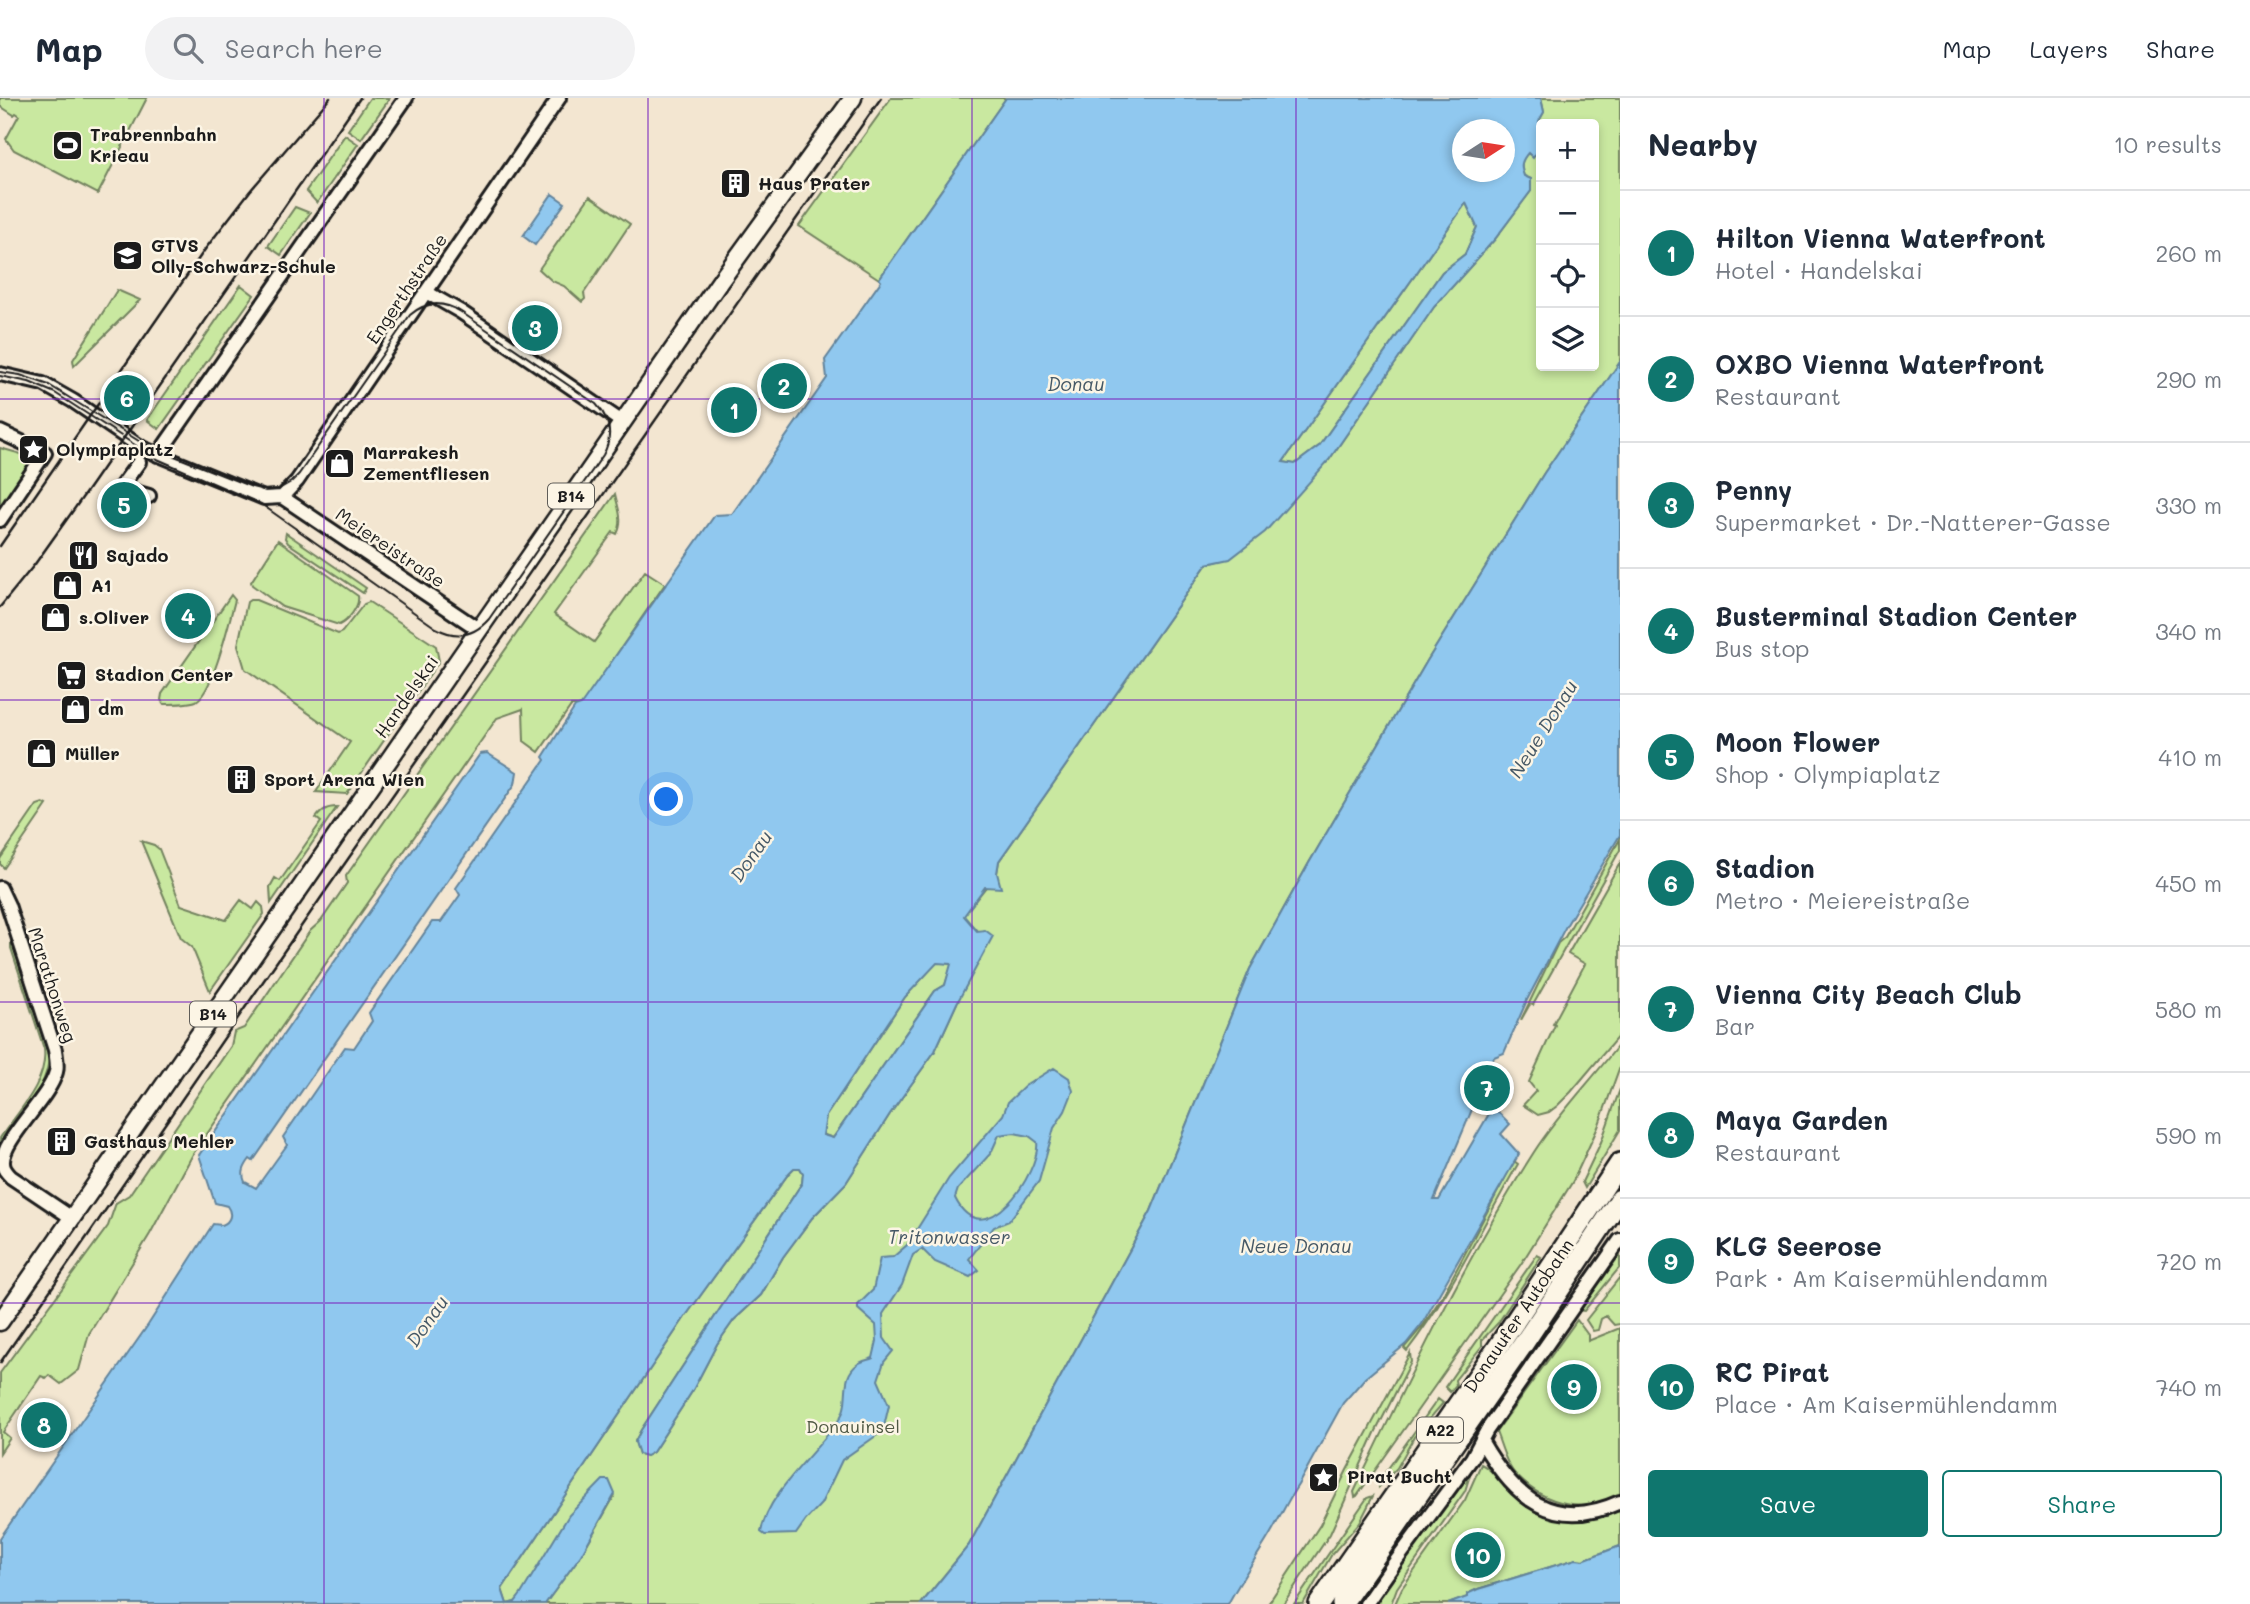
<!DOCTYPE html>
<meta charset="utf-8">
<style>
body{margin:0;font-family:Mali,sans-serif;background:#f2f2f3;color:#1f2937}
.controls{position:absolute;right:21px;top:21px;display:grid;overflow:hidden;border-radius:7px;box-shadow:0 4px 10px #0003}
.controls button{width:63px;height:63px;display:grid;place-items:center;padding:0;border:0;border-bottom:2px solid #e0e1e3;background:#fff;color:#1f2937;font:35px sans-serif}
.compass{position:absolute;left:1452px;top:21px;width:63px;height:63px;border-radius:50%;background:#fff;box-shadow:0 4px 10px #0003;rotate:78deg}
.you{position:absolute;left:667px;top:702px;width:24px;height:24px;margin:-18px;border:5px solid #fff;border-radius:50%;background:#1a73e8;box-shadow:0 0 0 10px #1a73e833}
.badge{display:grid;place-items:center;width:46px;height:46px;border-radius:50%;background:#0f766e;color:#fff;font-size:23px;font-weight:700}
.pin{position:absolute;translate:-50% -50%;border:4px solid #fff;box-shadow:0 2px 7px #0006}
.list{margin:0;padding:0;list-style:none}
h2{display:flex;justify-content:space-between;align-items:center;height:91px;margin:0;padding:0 28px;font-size:30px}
h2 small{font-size:23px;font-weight:400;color:#747a83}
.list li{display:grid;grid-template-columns:46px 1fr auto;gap:21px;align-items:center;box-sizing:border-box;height:126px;padding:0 28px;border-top:2px solid #e0e1e3}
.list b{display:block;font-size:26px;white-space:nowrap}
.list p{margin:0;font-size:23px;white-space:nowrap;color:#747a83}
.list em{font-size:23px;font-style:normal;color:#747a83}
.actions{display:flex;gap:14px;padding:21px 28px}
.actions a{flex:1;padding:16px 0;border:2px solid #0f766e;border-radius:7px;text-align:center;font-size:24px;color:#0f766e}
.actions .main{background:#0f766e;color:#fff}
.icon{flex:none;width:38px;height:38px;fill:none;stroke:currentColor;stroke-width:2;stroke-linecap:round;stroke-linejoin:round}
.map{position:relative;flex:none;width:1620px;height:1506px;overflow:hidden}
header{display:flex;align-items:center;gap:42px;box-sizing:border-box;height:98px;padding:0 35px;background:#fff;border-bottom:2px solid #e0e1e3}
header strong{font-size:33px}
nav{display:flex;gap:38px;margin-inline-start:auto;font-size:24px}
.search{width:490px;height:63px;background:#f2f2f3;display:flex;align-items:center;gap:18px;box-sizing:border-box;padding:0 24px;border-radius:38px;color:#747a83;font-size:26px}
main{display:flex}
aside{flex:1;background:#fff}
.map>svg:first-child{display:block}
.green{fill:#c9e8a0;stroke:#72825e;stroke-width:2}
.water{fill:#90c8ef;stroke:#62839b;stroke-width:2;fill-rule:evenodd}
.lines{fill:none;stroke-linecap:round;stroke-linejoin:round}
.minor-casing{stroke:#1c1c1c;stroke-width:18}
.major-casing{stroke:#1c1c1c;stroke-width:21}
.highway-casing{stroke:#1c1c1c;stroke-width:24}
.minor{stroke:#fcf5e5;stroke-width:12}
.major{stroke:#fcf5e5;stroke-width:16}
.highway{stroke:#fcf5e5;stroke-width:19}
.tram{stroke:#1c1c1c;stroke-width:2}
.rail{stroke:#1c1c1c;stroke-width:2.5}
.grid{fill:none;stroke:#7b2cbf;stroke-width:2;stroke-opacity:0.55}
.labels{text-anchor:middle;stroke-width:5;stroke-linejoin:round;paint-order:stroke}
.shield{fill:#fcf5e5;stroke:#5f5d58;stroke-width:2}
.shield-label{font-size:16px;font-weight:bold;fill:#1c1c1c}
.poi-label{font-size:18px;font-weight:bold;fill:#1c1c1c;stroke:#fcf5e5;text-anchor:start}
.street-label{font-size:18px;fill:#1c1c1c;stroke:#fcf5e5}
.park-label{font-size:18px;fill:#505944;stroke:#fcf5e5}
.water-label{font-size:19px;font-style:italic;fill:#455866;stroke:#fcf5e5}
</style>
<header>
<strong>Map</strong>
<div class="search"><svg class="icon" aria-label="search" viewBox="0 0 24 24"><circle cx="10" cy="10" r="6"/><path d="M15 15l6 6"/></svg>Search here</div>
<nav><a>Map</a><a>Layers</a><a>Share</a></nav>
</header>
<main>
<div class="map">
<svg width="1620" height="1506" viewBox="0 0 1620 1506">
<rect width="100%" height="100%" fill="#f3e6d1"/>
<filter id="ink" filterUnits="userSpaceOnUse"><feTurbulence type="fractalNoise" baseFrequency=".0143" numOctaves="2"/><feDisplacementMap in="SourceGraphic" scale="14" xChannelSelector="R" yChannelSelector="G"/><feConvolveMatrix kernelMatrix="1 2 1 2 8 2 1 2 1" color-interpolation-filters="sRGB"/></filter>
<g filter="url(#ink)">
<path class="green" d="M0,0H147L98,96L14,52L6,41L19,17L16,15L14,17L0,8Z
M370,0H390L361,41L348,32Z
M891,0H1006L879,181L799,128Z
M1541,0H1620V264L1544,375L1427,563L1309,765L1250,871L1151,1113L969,1447L921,1506H545L581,1457L615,1397L515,1504L507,1506L502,1491L685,1219L789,1075L794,1070H800L803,1075L802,1085L641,1332L635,1343L639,1356L646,1358L653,1354L693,1292L717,1246L734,1222L761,1197L783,1159L812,1120L846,1085L890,1016L935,953L957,905L977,833L963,818L997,775L999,763L1207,466L1230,460L1329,362L1434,209L1495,141L1531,93V81L1524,78C1520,68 1521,62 1528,54L1533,59L1541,48V268H1594V26H1541V32L1539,23L1544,14Z
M345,37L358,46L317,105L306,93Z
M590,98L630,126L584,195L585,201L582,204L564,188L552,183L539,171Z
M1466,105L1477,129L1465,156L1442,174L1319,348L1295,366L1283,364Z
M295,109L310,115L281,157L268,148Z
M241,187L254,197L159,331L147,322Z
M117,192L140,202L74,268L73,262Z
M0,350L32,359L34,362L0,413Z
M615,396C618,410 624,423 617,436L613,434L554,516L594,544L645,473L665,486L581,608H571L539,654L524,643L523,611L497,620L193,1056L150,1136L89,1236L79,1272L61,1286L49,1277L46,1280L41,1278L3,1334L10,1340L0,1355V1275L108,1128L116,1105L129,1097L231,948L234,934L244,930L310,833L321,823L347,785L346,778Z
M286,435L366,490L363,495L288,445L285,440Z
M278,442L358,498C360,508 348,523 339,527L282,509L252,487L251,484Z
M231,497L235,502C230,520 213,595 196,603C188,606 173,606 164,606L161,602L162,596Z
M250,502H256L338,536L342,534L364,506L369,504L436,548L439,563L347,696L316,694L350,644L245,571L238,547L247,504Z
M43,705L47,707L4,770L0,766V761L37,707Z
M337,709L271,805L270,789L275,780L280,783L321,724L316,720C322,712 327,709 337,709Z
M1620,741V752L1533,907L1530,906L1521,922L1558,845L1565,839Z
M141,743L154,747L159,751L181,807L226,822L241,802L253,811L258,804L263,809L264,816L210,893L192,849L181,840Z
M1620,765V936L1571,994L1557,1008L1549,1014L1538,1017L1523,1007L1536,993L1529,984L1555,927L1553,926L1585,866L1568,856Z
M11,834L49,949C53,986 19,1019 0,1047V1040C18,1013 48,984 44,951L11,850Z
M937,864L952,866L945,887L935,893L833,1040L822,1036L826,1018L905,899Z
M1620,945V968L1598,1029L1573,1083L1521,1166L1357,1398L1355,1399L1354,1394C1409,1279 1465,1162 1534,1054C1559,1015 1592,982 1620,945Z
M1620,991V1032L1585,1090L1582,1084L1601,1044Z
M1514,1063L1518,1066C1482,1128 1451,1196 1407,1253L1404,1250L1422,1229L1443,1197Z
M1620,1150V1169L1584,1213L1577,1212Z
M1537,1157L1541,1159L1498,1225L1482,1242V1248L1455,1282L1456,1287L1450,1294L1445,1289Z
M1620,1179V1226L1614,1227L1606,1218L1601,1221L1598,1232L1593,1233L1586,1222Z
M1577,1222L1588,1237V1243L1620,1230V1397C1585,1415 1546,1407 1518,1379C1506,1368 1502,1349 1496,1334Z
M1410,1255L1411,1264L1375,1335L1330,1436L1283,1506H1268L1320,1427L1347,1372Z
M1438,1301L1443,1305L1414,1339L1397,1370L1379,1389V1383Z
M1481,1366C1492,1371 1500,1383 1509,1392C1545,1425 1575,1426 1620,1413V1448L1583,1462L1576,1461L1478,1491L1467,1496L1468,1499L1448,1506H1395L1402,1490L1465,1402Z
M1473,1367L1465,1393L1397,1490L1391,1506H1371Z
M1373,1398L1360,1424L1332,1456L1303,1506H1294L1367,1400Z"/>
<path class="water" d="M1006,0H1541L1544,14L1539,23L1541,48L1533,60L1528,55C1521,63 1520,68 1524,78L1531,81V93L1495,141L1434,209L1329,362L1265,434L1230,461L1207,466L999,763L997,775L1001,790L985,789L964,818L977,833L985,832L993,838L957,905L935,953L890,1016L846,1085L812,1120L783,1159L761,1197L734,1222L717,1246L693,1292L653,1354L646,1358L639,1356L635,1344L641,1332L802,1085L803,1075L800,1070H794L789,1075L685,1219L502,1491L507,1506L515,1504L521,1496L569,1417L603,1382H609L615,1396L581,1457L545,1506H0V1440L148,1227L213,1126L222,1127C230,1124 233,1116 227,1108L215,1105L199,1057L480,656L487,655L517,674L515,686L253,1063L250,1061C244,1069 241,1075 245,1084L256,1090L287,1047L283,1039L345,949L354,950L372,923L369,915L432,824H441L460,797L456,790L545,662L543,659L575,609L581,607L715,417L732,416L827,280L825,262L881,183L879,181ZM1462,32H1504V74H1462ZM1466,105L1477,129L1465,156L1442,174L1319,348L1295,366L1283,364ZM937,865L951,866L945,887L935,893L833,1040L823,1037L826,1018L905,899Z
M552,96L565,105L535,147L523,138Z
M1620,264V737L1566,828L1527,902L1504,955L1494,959L1434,1102H1439L1493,1009L1510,1026L1501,1036L1519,1056L1422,1226L1406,1246L1365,1280L1343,1305L1298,1387C1287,1403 1279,1422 1268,1440C1256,1460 1240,1483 1228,1506H921L969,1447L1151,1113L1250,871L1309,765L1427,563L1544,375Z
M1054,970L1069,980L1073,993L1065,1013L1054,1030L1039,1083L1009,1123L994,1129L969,1161L979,1172L970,1179L935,1164L922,1151L913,1157L902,1187L883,1216L884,1240L893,1253L884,1264L878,1282L889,1307L883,1333L842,1362L821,1406L806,1422L796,1436L765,1437L761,1434C768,1393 817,1355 840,1320C851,1304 839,1279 858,1266C861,1263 869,1262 873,1260L877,1243L876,1227L858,1211V1207L873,1192L880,1160L893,1159L907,1147L949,1080L1003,1017L1008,1004L1025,988ZM1014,1035L1029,1038L1037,1044C1041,1073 984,1160 955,1100L958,1091L991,1055L999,1037Z
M1620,1448V1506H1448L1467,1499V1496L1478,1491L1576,1461L1583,1462Z"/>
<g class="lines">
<defs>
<path id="minor" d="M426,194L461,214L622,324
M0,276L43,286L73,303L142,350L264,400L282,399
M0,334L45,355L0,422
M158,357L406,0
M120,390L149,398
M282,399L297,383C384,255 471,128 559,0
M282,399L478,531
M112,401L139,364
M0,790L8,807L55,952C56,959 58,968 56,974C49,1001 1,1042 3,1065C3,1071 7,1075 11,1079L72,1120
M1482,1344C1515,1401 1554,1434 1620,1404
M1366,1506L1396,1463L1472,1360L1487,1332L1620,1142"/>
<path id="major" d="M0,1224L721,182L853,0"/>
<path id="highway" d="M1319,1506L1498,1249L1620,1065
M1342,1506L1522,1248L1620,1101"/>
</defs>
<use href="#minor" class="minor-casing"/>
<use href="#major" class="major-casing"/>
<use href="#highway" class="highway-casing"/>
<use href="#minor" class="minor"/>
<use href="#major" class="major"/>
<use href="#highway" class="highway"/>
<path class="tram" d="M0,274L20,277L49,287L142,345L252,389L264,392L279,391L291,384L299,376L410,217C426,203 443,203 461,214L596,306C611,322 613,339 603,357L489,521C474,538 456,541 436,530L261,406L155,360L55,295L29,284L0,278"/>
<path class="rail" d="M0,448L206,150L250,93L330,0
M0,509L35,466L87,393L360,0
M0,1265L320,801L881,0"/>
</g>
</g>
<path class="grid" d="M324,0V1506M648,0V1506M972,0V1506M1296,0V1506M0,301H1620M0,602H1620M0,904H1620M0,1205H1620"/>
<defs>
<symbol id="stadium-square" viewBox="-11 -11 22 22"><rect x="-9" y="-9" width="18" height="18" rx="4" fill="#1c1c1c" stroke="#fcf5e5"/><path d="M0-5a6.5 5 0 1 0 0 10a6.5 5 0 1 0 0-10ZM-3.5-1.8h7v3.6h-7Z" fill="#fff"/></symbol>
<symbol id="building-square" viewBox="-11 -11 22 22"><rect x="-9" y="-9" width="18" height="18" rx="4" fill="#1c1c1c" stroke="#fcf5e5"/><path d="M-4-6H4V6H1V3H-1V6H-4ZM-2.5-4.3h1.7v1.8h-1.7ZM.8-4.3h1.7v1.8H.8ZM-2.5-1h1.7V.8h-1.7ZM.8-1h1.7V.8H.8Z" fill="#fff"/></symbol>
<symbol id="school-square" viewBox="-11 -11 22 22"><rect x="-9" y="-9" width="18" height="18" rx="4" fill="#1c1c1c" stroke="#fcf5e5"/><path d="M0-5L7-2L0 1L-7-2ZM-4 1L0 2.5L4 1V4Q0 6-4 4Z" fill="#fff"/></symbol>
<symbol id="sight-square" viewBox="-11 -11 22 22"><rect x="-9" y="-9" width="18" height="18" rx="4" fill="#1c1c1c" stroke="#fcf5e5"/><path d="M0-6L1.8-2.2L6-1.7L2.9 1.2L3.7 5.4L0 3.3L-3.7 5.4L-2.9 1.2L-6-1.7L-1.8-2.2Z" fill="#fff"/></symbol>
<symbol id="shop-square" viewBox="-11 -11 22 22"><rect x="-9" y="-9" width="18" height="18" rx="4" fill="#1c1c1c" stroke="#fcf5e5"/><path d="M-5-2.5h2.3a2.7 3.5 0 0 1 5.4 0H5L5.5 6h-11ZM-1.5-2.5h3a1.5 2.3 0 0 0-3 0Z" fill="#fff"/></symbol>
<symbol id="restaurant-square" viewBox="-11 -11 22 22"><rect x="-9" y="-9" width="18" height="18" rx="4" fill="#1c1c1c" stroke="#fcf5e5"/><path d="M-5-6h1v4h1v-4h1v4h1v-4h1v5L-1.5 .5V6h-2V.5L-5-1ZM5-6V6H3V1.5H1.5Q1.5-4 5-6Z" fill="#fff"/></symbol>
<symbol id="supermarket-square" viewBox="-11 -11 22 22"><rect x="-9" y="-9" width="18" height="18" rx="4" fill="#1c1c1c" stroke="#fcf5e5"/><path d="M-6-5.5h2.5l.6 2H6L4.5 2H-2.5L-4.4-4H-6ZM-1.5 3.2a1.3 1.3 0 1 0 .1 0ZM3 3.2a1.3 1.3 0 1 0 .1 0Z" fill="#fff"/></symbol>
</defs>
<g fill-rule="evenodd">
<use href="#stadium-square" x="50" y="30" width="35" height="35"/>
<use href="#building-square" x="718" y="68" width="35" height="35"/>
<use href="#school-square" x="110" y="140" width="35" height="35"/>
<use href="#sight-square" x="16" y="334" width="35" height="35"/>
<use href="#shop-square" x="322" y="348" width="35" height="35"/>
<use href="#restaurant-square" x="66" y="440" width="35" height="35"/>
<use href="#shop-square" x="50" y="470" width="35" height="35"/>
<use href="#shop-square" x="38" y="502" width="35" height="35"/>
<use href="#supermarket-square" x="54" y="560" width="35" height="35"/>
<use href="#shop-square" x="58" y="594" width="35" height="35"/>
<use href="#shop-square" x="24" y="638" width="35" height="35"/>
<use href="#building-square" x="224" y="664" width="35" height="35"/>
<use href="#building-square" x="44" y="1026" width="35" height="35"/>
<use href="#sight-square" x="1306" y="1362" width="35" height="35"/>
</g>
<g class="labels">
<g class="shield">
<rect x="548" y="385.5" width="46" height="25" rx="5"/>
<rect x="190" y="903.5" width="46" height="25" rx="5"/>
<rect x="1417" y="1319.5" width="46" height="25" rx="5"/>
</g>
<g class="shield-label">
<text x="571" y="404">B14</text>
<text x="213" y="922">B14</text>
<text x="1440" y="1338">A22</text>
</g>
<g class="poi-label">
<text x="90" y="43">Trabrennbahn<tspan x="90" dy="21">Krieau</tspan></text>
<text x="758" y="92">Haus Prater</text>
<text x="151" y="154">GTVS<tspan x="151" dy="21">Olly-Schwarz-Schule</tspan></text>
<text x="56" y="358">Olympiaplatz</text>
<text x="363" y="361">Marrakesh<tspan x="363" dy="21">Zementfliesen</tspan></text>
<text x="106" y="464">Sajado</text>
<text x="91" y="494">A1</text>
<text x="79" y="526">s.Oliver</text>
<text x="95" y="583">Stadion Center</text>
<text x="98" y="617">dm</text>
<text x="65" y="662">Müller</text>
<text x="264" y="688">Sport Arena Wien</text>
<text x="84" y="1050">Gasthaus Mehler</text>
<text x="1347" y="1385">Pirat Bucht</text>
</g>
<g class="street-label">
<text transform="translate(407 191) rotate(-56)" y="6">Engerthstraße</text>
<text transform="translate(390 450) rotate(34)" y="6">Meiereistraße</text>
<text transform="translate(407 599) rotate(-55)" y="6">Handelskai</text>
<text transform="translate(52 887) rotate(72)" y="6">Marathonweg</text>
<text transform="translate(1519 1218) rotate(-56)" y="6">Donauufer Autobahn</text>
</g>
<g class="park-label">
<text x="853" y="1335">Donauinsel</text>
</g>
<g class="water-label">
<text x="1076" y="293">Donau</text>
<text transform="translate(1543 631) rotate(-58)" y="7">Neue Donau</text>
<text transform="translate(751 758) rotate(-55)" y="7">Donau</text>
<text x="949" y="1146">Tritonwasser</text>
<text x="1296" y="1155">Neue Donau</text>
<text transform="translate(427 1223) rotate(-55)" y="7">Donau</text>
</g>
</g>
</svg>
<div class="controls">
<button>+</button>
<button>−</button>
<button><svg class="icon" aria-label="locate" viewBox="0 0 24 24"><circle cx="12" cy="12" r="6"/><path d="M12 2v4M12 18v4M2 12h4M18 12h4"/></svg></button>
<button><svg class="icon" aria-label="layers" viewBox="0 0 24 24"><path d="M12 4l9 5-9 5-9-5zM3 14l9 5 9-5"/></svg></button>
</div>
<svg class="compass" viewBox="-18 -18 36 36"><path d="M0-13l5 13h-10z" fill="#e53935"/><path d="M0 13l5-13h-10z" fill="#747a83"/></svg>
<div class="you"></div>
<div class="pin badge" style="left:734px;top:312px">1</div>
<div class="pin badge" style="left:784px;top:288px">2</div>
<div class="pin badge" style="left:535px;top:230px">3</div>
<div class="pin badge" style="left:188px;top:518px">4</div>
<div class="pin badge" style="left:124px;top:407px">5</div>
<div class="pin badge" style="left:127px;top:300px">6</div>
<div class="pin badge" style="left:1487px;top:990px">7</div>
<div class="pin badge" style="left:44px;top:1327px">8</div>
<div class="pin badge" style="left:1574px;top:1289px">9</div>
<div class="pin badge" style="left:1478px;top:1457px">10</div>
</div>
<aside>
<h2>Nearby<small>10 results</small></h2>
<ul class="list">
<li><span class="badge">1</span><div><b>Hilton Vienna Waterfront</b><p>Hotel · Handelskai</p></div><em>260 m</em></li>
<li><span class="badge">2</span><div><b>OXBO Vienna Waterfront</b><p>Restaurant</p></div><em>290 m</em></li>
<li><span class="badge">3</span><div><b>Penny</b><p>Supermarket · Dr.-Natterer-Gasse</p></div><em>330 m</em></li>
<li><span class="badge">4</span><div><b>Busterminal Stadion Center</b><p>Bus stop</p></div><em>340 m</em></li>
<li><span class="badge">5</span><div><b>Moon Flower</b><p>Shop · Olympiaplatz</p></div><em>410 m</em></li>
<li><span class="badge">6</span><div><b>Stadion</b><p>Metro · Meiereistraße</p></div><em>450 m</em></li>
<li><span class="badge">7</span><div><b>Vienna City Beach Club</b><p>Bar</p></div><em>580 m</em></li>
<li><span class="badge">8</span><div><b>Maya Garden</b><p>Restaurant</p></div><em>590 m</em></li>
<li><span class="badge">9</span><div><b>KLG Seerose</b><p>Park · Am Kaisermühlendamm</p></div><em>720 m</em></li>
<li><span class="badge">10</span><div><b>RC Pirat</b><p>Place · Am Kaisermühlendamm</p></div><em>740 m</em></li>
</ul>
<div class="actions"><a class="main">Save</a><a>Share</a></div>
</aside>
</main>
